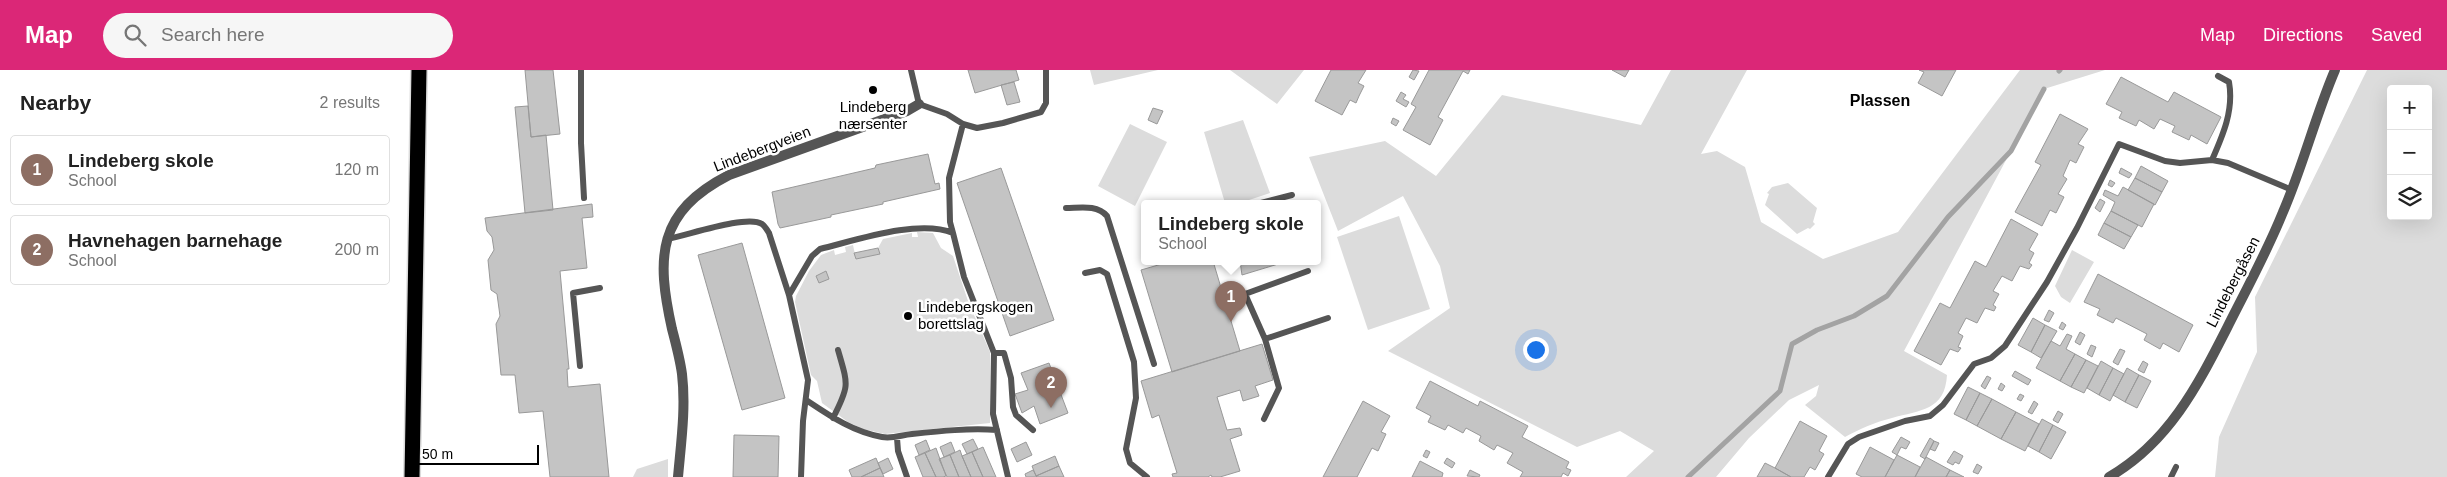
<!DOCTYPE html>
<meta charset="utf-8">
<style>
body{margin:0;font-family:Helvetica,sans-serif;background:#f6f6f6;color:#222}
.controls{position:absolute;right:15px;top:15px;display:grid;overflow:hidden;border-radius:5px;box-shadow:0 5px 20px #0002}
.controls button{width:45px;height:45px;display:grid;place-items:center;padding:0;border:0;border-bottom:1px solid #e0e0e0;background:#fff;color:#222;font:25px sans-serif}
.scale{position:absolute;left:15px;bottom:12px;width:124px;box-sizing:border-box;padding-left:5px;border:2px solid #000;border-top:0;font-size:14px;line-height:18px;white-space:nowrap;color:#000;-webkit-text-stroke:4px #fff;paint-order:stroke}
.you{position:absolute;left:1135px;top:279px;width:18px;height:18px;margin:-12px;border:4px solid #fff;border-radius:50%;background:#1a73e8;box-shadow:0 0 0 8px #1a73e833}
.badge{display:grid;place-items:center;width:32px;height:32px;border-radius:50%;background:#db2777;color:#fff;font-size:16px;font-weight:700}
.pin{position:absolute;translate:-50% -41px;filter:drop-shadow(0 1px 2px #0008)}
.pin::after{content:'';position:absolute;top:26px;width:18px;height:15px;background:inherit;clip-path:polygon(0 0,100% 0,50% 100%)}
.popup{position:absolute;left:741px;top:130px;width:180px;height:65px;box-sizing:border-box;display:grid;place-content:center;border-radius:5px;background:#fff;filter:drop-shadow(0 1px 4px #0005);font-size:16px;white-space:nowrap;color:#767676}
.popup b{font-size:19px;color:#222}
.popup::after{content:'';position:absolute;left:50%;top:100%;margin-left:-10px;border:10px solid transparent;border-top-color:#fff}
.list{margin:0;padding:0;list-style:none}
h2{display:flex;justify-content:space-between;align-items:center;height:65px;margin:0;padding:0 20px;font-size:21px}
h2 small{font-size:16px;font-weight:400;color:#767676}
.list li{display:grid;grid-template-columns:32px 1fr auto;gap:15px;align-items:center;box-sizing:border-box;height:70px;margin:0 10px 10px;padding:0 10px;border:1px solid #e0e0e0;border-radius:5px}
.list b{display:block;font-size:19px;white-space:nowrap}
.list p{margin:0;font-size:16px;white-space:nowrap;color:#767676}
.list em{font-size:16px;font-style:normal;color:#767676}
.icon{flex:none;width:28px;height:28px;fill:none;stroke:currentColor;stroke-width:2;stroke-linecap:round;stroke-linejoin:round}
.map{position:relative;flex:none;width:2047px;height:407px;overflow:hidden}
header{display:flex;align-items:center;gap:30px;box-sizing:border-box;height:70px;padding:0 25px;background:#db2777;color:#fff}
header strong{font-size:24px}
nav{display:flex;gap:28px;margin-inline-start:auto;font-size:18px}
.search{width:350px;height:45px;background:#f6f6f6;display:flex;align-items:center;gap:12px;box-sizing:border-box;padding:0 18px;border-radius:28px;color:#767676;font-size:19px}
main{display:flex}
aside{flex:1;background:#fff}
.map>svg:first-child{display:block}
.green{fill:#dcdcdc;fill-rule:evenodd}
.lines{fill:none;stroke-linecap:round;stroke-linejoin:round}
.stream{stroke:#a3a3a3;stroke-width:5}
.building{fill:#c4c4c4;stroke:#999}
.motorway-casing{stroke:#dbdbdb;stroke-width:18}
.service{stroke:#555;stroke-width:6}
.tertiary{stroke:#555;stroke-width:10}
.motorway{stroke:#000;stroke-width:15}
.poi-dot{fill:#000;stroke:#fff;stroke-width:2}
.labels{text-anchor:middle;stroke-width:5;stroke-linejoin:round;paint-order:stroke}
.poi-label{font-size:15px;fill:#000;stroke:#fff}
.street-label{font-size:15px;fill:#000;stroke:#fff}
.neighbourhood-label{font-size:16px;font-weight:bold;fill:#000;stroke:#fff}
</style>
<header>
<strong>Map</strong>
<div class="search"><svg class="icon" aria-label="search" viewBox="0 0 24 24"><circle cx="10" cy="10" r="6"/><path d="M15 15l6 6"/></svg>Search here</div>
<nav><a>Map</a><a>Directions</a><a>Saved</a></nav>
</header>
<main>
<aside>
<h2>Nearby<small>2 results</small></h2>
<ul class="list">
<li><span class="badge" style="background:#8d6e63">1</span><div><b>Lindeberg skole</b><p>School</p></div><em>120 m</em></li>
<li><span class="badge" style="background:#8d6e63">2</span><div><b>Havnehagen barnehage</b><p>School</p></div><em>200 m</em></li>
</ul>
</aside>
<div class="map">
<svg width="2047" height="407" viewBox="0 0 2047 407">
<rect width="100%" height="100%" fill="#fff"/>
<path class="green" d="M690,0H758L694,15Z
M830,0H904L877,34Z
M1271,0H1347L1301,84L1317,81L1345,97L1361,152L1423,189L1498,162L1620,0H1705L1644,19L1504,281L1547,305C1545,341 1520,340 1492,348C1475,352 1460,359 1445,367L1405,335L1416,326L1419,315L1389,330L1349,368L1316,407H1226L1254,381L1220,361L1177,377L988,281L1050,238L1040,196L1003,126L938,161L909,87L985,71L1036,106L1102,25L1241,55Z
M1967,0H2047V407H1815L1819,367L1857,282L1855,227ZM1991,19H2028V146H1991Z
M843,50L870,123L840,133H825L804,62Z
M730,54L767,72L735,136L698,116Z
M1388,113L1417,138L1413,152L1415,154L1410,159L1408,158L1397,164L1365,135L1369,124L1367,123L1372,117Z
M999,146L1030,239L968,260L937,167Z
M517,162L533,163L541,178L553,186L568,231L590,282V353L485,364L463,359L448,352L422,333L417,311L411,305L395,232L396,226L409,201L421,185L434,180L435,185L446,182L445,177L453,175L456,189L479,184L478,178L483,169L512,163V167H518Z
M1672,180L1694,192L1670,233L1661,227L1655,216Z
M268,389V407H233L237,399Z"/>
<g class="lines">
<path class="stream" d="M1659,1L1660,0
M1288,407L1380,321L1392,274L1417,260L1454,246L1487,226L1548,147L1611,81L1644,19"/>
</g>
<path class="building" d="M125,0H153L160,64L131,67Z
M568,0H616L619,10L575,23Z
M931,0H966L958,13L964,16L959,26L956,33L950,30L942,45L915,31Z
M1013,0L1019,1L1014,10L1009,7Z
M1029,0H1070L1068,4L1063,1L1038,47L1043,50L1030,75L1003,60L1016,37L1011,34Z
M1212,0H1229L1225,7Z
M1519,0H1556L1542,26L1518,13L1524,2Z
M1721,7L1768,32L1774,22L1821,47L1807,74L1791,65L1789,70L1772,62L1775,56L1760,49L1754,59L1739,50L1736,56L1719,48L1722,42L1706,34Z
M614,12L620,32L607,35L601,15Z
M1001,22L1006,25L1003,29L1009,32L1006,37L996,31Z
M128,36L131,67L146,65L153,140L125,143L115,37Z
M753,38L763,41L757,54L748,50Z
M1660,44L1688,59L1678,74L1684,77L1676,93L1670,90L1663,106L1667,109L1658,124L1664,127L1656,143L1650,140L1642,156L1615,142L1641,95L1635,92Z
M993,48L999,51L996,56L991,53Z
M528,84L535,114L539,113L540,119L483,132V134L431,145V147L380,158L378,154L372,122L475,98L476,95Z
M1741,96L1768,111L1762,122L1735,108Z
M601,98L654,250L610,266L557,113Z
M1721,98L1732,104L1729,108L1719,103Z
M1735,108L1762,122L1755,135L1728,120Z
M1710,110L1715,113L1712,117L1708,115Z
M1723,117L1754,134L1742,157L1711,141L1715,132L1703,125L1705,120L1718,126Z
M1700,129L1705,132L1700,142L1695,138Z
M192,134L193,147L182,148L187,198L160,201L169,299H167L168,317L200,314L209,407H150L143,341L119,343L115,305H101L96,254L100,246L97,224L91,220L88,190L94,180L92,167L87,161L85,148Z
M1711,141L1738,155L1731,167L1704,153Z
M1611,149L1638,164L1629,180L1634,183L1629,193L1632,195L1629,199L1620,196L1612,211L1602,206L1593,221L1599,224L1593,235L1596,237L1594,241L1585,238L1577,253L1566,248L1558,263L1563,266L1558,277L1561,278L1558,282L1550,279L1541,295L1514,281L1540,233L1550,238L1575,191L1586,197Z
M1704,153L1731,167L1724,179L1698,165Z
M342,173L385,328L342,340L298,185Z
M478,178L480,184L456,189L454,183Z
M772,191H813L840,281L772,302L741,200Z
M840,191H888L842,205Z
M426,201L429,209L419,213L416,206Z
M1698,204L1793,255L1779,282L1763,273L1760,279L1744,270L1747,264L1716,248L1713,253L1697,245L1700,239L1684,232Z
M1649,240L1654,243L1649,252L1644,250Z
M1633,248L1645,255L1631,282L1618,275Z
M1662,252L1666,255L1663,260L1659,258Z
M1645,255L1657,261L1641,288L1631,282Z
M1680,262L1685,265L1680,275L1675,272Z
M1667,264L1672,266L1666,279L1675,284L1660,311L1636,298L1651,271L1660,276Z
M862,274L873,310L855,316L859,326L843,331L840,320L817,327L827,360L840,358L842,365L830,369L840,401L820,407H812L811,405L808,407H773L772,404L777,403L759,345L752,348L741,311Z
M1691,275L1696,277L1692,287L1687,284Z
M1720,279L1725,281L1718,295L1713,292Z
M1675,284L1686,290L1671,317L1660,311Z
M1686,290L1698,296L1684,323L1671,317Z
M1701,291L1713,298L1699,325L1687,318Z
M1743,291L1748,294L1744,303L1738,300Z
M649,293L668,343L640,354L634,336L622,343L615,324L628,320L621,303Z
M1713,298L1724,304L1710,331L1699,325Z
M1727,298L1739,305L1725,332L1713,325Z
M1615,301L1631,310L1628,315L1612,306Z
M1739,305L1751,311L1737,338L1725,332Z
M1587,306L1591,308L1585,319L1581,316Z
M1030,311L1078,336L1080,331L1128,356L1122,367L1169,392L1166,398L1171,400L1168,406L1163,403L1161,407H1120L1123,402L1107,393L1113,383L1097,375L1094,380L1079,371L1081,366L1066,358L1063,363L1048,355L1045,360L1028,352L1031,346L1016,338Z
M1601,313L1605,316L1602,321L1598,319Z
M1568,317L1580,323L1566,350L1554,344Z
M1580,323L1592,329L1577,356L1566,350Z
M1620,324L1624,326L1621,331L1617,329Z
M1592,329L1616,342L1601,369L1577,356Z
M963,331L990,346L981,362L986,364L978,381L972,378L957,407H923Z
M1634,331L1638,334L1632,344L1628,342Z
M1658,341L1663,344L1658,353L1653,350Z
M1616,342L1639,354L1625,381L1601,369Z
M1642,349L1653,355L1639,382L1628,376Z
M1400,351L1427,366L1419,381L1424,384L1415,400L1410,397L1404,407H1391L1375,398Z
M1653,355L1666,362L1651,389L1639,382Z
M334,365L379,366L378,407H333Z
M1501,367L1510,372L1506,379L1501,377L1497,385L1492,382Z
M1530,368L1534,371L1525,389L1520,386Z
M573,369L578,379L567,384L562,374Z
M526,370L530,380L519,385L515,375Z
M1534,371L1539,373L1535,381L1530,379Z
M551,372L555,382L544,387L540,377Z
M626,372L632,385L617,392L611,379Z
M583,377L596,407H583L572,382Z
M1470,377L1494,390L1485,407H1462L1456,404Z
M536,378L546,406L543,407H536L525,383Z
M560,380L562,386L571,407H559L550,385Z
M1026,380L1030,382L1027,388L1023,386Z
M1554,381L1563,386L1559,394L1555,392L1553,395L1547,392Z
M572,382L583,407H571L562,386Z
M525,383L536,407H523L515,387Z
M550,385L559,407H547L539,389Z
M1497,385L1520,397L1515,407H1485Z
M655,386L659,396L636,406L632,396Z
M1526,387L1550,400L1546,407H1515Z
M476,388L480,398L461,407H452L449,400Z
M488,388L493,399L483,404L478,393Z
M1047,388L1055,393L1052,398L1044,393Z
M1020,391L1043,403L1042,407H1012Z
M1365,393L1375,398L1391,407H1357Z
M1577,394L1582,397L1578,404L1573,402Z
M659,396L664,407H637L636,406Z
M480,398L484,407H461Z
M633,400L637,407H626L625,404Z
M1070,400L1080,405L1079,407L1067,406Z
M1550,400L1564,407H1546Z"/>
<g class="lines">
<defs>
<path id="motorway" d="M12,407L19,0"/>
</defs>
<use href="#motorway" class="motorway-casing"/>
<path class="service" d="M181,0V73L184,128
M511,0L519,34L547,44L563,54L577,58L603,53L641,42L646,33V0
M1812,90C1823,65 1834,40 1829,12L1818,6
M861,133L892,125
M666,138C679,138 697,134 707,146L754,294
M553,163L550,152L549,108L563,54
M267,169C286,166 347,144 362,154C365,156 367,160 369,163L389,225L408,310L403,351L401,407
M685,203L700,200L707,204L734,292L736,328L726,379L730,393L747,407
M389,225L412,186L420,179C457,170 518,149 553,163L564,207L594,283L593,344L608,407
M865,269L845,224L908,201
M594,283H604L611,308L613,337L616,345L633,360
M180,296L173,223L200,218
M406,330C430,346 453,362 482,367C493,369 501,365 512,364C540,361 569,358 597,360
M433,348C450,315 448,315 438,280
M864,349L879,318L865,269L928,248
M497,368L498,381L507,407
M1428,407L1448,374L1459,367L1505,351L1530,346L1543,335L1574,294L1591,288L1605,276L1647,212L1677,158L1719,74L1765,91L1780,93L1812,90L1828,93L1892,120
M1771,407L1776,397"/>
<path class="tertiary" d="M278,407C281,373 286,338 282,304C280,289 276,274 272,259C256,187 257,142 329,105L507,41L519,34
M1709,407C1768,373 1797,317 1827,258C1846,220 1867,182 1883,142C1903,96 1915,47 1935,0"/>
<use href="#motorway" class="motorway"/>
</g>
<g class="poi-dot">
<circle cx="473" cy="20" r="5"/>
<circle cx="508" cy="246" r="5"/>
</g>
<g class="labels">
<g class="poi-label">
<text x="473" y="42">Lindeberg<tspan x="473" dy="17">nærsenter</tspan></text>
<text x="518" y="242" text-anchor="start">Lindebergskogen<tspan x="518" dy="17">borettslag</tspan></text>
</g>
<g class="street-label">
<text transform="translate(362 79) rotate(-21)" y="5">Lindebergveien</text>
<text transform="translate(1833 212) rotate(-63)" y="5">Lindebergåsen</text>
</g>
<g class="neighbourhood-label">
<text x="1480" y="36">Plassen</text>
</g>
</g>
</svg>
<div class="controls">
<button>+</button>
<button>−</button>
<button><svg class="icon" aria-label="layers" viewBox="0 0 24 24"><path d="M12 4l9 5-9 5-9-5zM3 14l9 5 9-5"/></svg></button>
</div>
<div class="scale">50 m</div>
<div class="you"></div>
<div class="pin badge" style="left:831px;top:252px;background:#8d6e63">1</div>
<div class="popup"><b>Lindeberg skole</b>School</div>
<div class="pin badge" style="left:651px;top:338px;background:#8d6e63">2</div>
</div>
</main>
